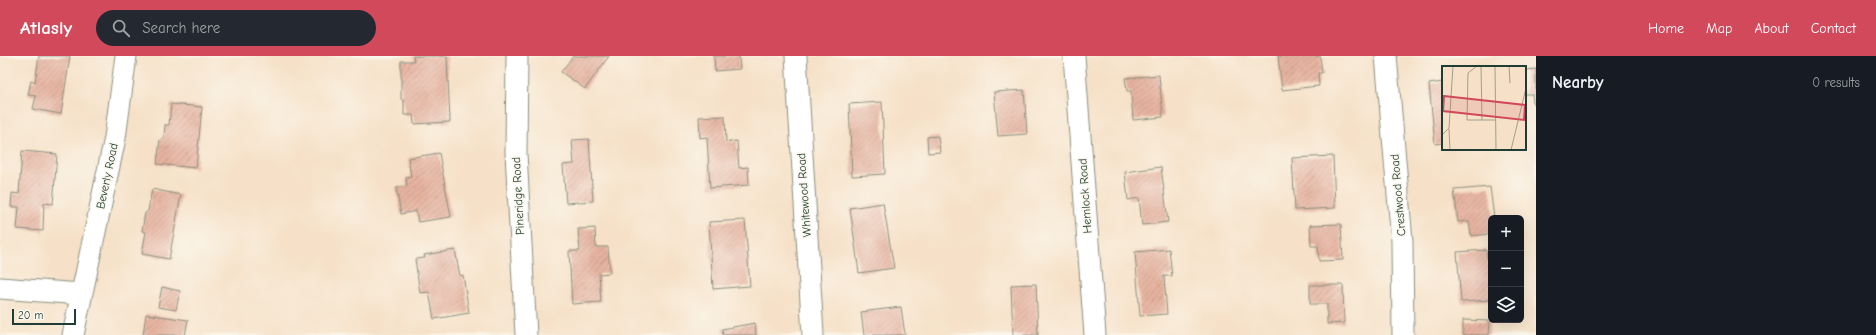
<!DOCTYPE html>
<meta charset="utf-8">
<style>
body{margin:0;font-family:"Comic Neue",sans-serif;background:#242831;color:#f1f3f6}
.controls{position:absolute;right:12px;bottom:12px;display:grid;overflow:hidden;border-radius:6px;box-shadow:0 4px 16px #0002}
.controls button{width:36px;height:36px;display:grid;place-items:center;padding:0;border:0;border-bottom:1px solid #363941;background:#171b24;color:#f1f3f6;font:20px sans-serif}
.scale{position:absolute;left:12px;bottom:10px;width:64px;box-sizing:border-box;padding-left:4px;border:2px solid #1f3d34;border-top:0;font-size:11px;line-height:14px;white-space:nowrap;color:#1f3d34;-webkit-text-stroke:3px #fbf7ec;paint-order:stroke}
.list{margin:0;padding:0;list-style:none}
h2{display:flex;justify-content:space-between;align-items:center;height:52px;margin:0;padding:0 16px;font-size:17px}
h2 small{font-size:13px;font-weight:400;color:#9ea1a6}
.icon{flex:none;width:22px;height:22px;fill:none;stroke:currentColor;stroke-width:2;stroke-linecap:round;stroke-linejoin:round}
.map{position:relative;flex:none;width:1536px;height:279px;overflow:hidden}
header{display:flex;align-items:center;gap:24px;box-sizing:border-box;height:56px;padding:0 20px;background:#d1495b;color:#fff}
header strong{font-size:19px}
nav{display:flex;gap:22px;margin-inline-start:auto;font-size:14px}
.search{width:280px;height:36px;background:#242831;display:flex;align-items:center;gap:10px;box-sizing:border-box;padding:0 14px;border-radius:22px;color:#9ea1a6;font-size:15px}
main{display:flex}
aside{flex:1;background:#171b24}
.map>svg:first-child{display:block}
.building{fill:url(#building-hatch)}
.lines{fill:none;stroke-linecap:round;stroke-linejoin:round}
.minor-casing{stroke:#8a8f7e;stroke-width:23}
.minor{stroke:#fff;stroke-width:21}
.labels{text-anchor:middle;stroke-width:3;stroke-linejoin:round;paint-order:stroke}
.street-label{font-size:12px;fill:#1f3d34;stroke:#fbf7ec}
.inset-road{fill:none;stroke:#a09f8d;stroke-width:1}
.view{fill:#d1495b;fill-opacity:0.15;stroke:#d1495b;stroke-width:2}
.inset-edge{fill:none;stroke:#1f3d34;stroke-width:2}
</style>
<header>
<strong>Atlasly</strong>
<div class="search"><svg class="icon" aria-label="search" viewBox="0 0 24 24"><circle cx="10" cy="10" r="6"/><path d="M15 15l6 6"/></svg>Search here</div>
<nav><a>Home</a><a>Map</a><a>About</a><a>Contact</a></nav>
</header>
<main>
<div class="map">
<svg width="1536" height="279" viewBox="0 0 1536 279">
<defs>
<pattern id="building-hatch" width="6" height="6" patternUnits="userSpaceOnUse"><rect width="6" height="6" fill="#e7b3a0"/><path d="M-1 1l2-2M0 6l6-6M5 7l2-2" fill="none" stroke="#bb9383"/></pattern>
</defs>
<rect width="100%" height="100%" fill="#fbf7ec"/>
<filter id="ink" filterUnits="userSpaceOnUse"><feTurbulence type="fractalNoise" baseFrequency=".025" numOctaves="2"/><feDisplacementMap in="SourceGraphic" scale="8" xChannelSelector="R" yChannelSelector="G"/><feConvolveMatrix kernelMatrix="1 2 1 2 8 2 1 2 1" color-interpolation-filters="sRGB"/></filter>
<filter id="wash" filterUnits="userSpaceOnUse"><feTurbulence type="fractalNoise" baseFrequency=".012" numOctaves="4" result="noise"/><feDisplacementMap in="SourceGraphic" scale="16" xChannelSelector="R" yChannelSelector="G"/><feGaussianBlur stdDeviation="0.9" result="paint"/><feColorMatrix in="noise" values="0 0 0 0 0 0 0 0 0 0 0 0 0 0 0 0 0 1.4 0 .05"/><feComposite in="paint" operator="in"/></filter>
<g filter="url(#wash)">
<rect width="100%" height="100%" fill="#f6e1c8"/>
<g id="blocks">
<path class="building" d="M39,0H70L61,58L33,53L36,40L28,39L31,25L35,26Z
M413,0H447L450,66L414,68L413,59H404V45L401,43V5H414Z
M573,0H609L585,33L561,16Z
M714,0H739L740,13L715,15Z
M1278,0H1320L1322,17H1318L1319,30L1282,34Z
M1536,13V47H1533L1532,38H1525V14Z
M1159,19L1163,61L1133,64L1131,35H1127L1125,22Z
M1443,26V87L1435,88L1429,28Z
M1024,34L1027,78L998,80L994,36Z
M882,46L885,118L852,120L849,48Z
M171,48L202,51L196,112L157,108L160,84L164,81L165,69H169Z
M725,60L726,86L737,85L739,112L748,111L749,129L710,132L707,81L700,82L699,61Z
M938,80L940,96L928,97L927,81Z
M589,83L593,145L566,147L563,109L574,108L572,84Z
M22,95L57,98L53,148L44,147L43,175L17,173L19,151H11L12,137L19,138Z
M439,97L451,161L418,166L416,155L401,158L396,132L407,130L406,122L411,121L408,102Z
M1333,100L1335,152L1295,154L1292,102Z
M1161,111L1168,166L1142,169L1139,142L1128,144L1125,116Z
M1490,131L1494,162H1491V178L1471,180L1469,165L1458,166L1454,134Z
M152,133L181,139L169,203L142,198L146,176L142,175L145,157L148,155Z
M883,147L894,212L859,217L850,152Z
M745,164L750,230L713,233L709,166Z
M1341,168L1343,204L1319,205L1318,190H1311L1310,169Z
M595,172L596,191H608L610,217L599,218L601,246L572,248L569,195H580L578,173Z
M1169,193L1172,220H1164L1167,258L1140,260L1135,196Z
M455,194L460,220L463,219L469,257L434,263L429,236L420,237L415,203L425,202L424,199Z
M1486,194L1487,202H1491L1490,244L1461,246L1457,196Z
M1036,228L1038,279H1013L1011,229Z
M1310,229H1343L1344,267L1327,268V248H1310Z
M162,231L180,235L176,254L158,251Z
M901,251L905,279H864L861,256Z
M146,258L188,264L185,279H143Z
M1463,264L1490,265L1489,279H1463Z
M755,267L756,279H723L722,273Z"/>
</g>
</g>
<g filter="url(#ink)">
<use href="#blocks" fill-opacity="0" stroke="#8a8f7e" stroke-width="1"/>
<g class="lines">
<defs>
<path id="minor" d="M517,0L516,97L526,279
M796,0L813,279
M1074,0L1095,279
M1386,0L1402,185L1403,279
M0,232L81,238
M73,279L115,82L126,0"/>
</defs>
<use href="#minor" class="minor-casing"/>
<use href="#minor" class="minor"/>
</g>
</g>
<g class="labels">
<g class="street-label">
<text transform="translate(107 120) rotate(-78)" y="4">Beverly Road</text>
<text transform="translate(804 139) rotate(-94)" y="4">Whitewood Road</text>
<text transform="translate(1398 139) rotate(-95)" y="4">Crestwood Road</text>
<text transform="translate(518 140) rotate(-93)" y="4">Pineridge Road</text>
<text transform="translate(1085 140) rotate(-94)" y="4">Hemlock Road</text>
</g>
</g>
<g transform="translate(1442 10)">
<rect width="84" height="84" fill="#f6e1c8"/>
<path class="inset-road" d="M35,0L26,7L25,54H54M39,0L40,54M53,0L54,84M67,0L68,17M7,63L8,84M0,69L7,62L11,0M69,84L84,22"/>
<path class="view" d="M2,30L83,39L82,54L1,45Z"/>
<rect width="84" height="84" class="inset-edge"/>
</g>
</svg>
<div class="controls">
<button>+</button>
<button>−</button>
<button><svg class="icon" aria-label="layers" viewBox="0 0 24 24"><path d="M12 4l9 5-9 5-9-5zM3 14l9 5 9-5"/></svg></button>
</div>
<div class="scale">20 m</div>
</div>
<aside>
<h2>Nearby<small>0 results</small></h2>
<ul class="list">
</ul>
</aside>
</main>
